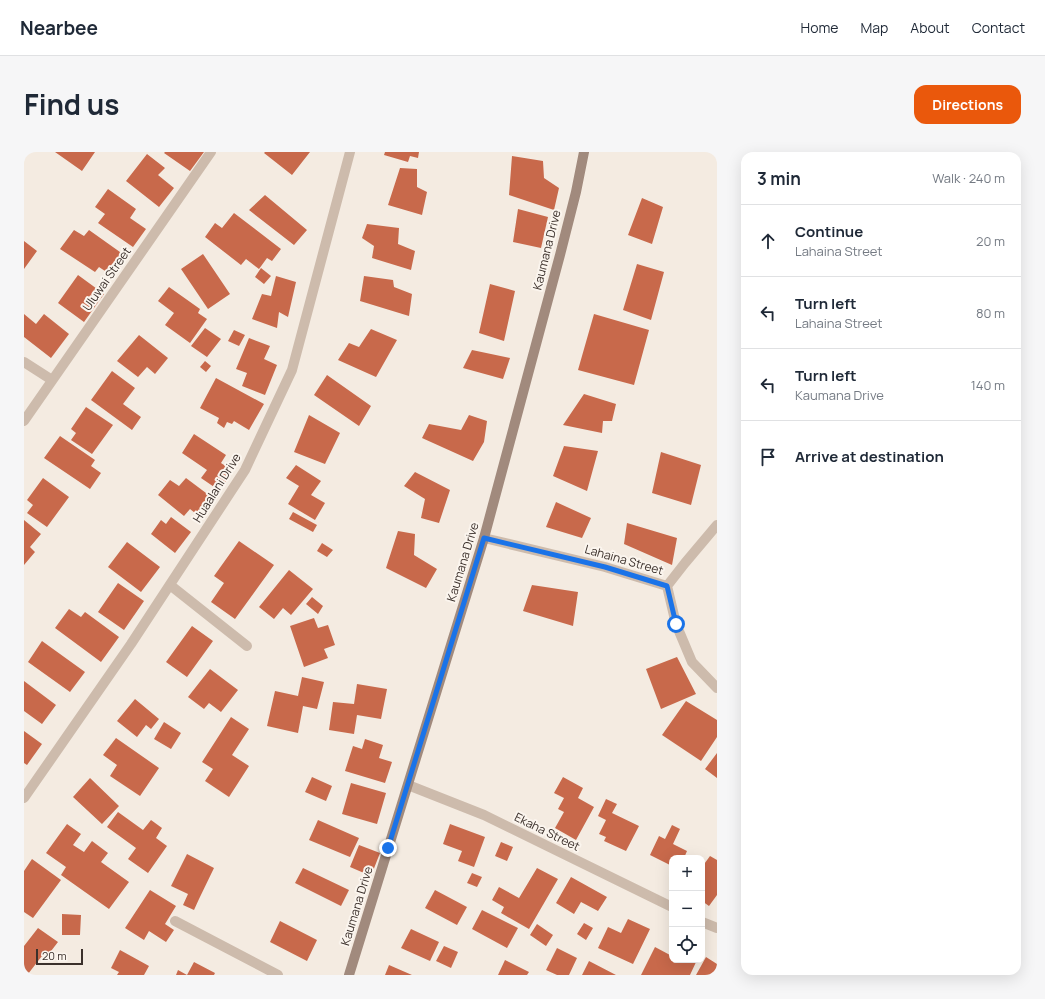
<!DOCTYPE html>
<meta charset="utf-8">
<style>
body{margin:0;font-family:Manrope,sans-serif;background:#f6f6f7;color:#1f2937}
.controls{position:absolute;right:12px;bottom:12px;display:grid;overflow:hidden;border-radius:8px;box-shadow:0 4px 16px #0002}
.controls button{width:36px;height:36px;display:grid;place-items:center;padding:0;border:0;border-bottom:1px solid #e0e1e3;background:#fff;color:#1f2937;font:20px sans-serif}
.scale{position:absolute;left:12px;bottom:10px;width:47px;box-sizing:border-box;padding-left:4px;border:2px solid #3b302b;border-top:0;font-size:11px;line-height:14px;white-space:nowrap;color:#3b302b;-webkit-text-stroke:3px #fbf5ee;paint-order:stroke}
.stop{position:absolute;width:12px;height:12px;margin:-9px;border:3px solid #1a73e8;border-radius:50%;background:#fff}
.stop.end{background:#1a73e8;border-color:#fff;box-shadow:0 1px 4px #0008}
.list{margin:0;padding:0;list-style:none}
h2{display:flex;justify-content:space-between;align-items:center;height:52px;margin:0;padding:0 16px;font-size:17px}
h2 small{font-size:13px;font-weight:400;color:#747a83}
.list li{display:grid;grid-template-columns:26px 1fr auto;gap:12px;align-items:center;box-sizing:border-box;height:72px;padding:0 16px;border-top:1px solid #e0e1e3}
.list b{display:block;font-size:15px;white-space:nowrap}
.list p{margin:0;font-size:13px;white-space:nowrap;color:#747a83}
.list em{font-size:13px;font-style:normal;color:#747a83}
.icon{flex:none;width:22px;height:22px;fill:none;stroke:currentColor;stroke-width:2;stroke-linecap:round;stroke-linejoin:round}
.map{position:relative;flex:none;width:693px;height:823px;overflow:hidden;border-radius:12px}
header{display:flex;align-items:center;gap:24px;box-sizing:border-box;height:56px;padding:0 20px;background:#fff;border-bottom:1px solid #e0e1e3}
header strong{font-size:19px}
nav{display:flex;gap:22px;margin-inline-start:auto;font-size:14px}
.intro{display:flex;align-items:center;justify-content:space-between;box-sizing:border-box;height:96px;padding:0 24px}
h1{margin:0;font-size:28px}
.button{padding:10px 18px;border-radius:12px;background:#ea580c;color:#fff;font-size:14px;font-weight:700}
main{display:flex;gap:24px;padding:0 24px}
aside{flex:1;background:#fff;border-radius:12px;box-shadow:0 4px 16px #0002}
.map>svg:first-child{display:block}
.building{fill:#c8694b}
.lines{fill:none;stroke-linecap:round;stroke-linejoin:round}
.street{stroke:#cdbbac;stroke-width:10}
.secondary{stroke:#a18a7d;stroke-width:10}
.route{stroke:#1a73e8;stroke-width:5}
.labels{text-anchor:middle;stroke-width:4;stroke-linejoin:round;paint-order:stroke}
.street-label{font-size:12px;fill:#3b302b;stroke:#fbf5ee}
</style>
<header>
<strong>Nearbee</strong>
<nav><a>Home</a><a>Map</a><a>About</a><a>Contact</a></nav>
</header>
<div class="intro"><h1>Find us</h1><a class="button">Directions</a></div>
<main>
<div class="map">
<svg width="693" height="823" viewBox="0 0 693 823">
<rect width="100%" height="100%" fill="#f4ebe1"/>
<path class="building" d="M31,0H71L58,19Z
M141,0H180L166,19L140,1Z
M241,0H286L268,23L240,1Z
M361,0H395L394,6L386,4L384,10L360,3Z
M123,2L141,16L134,23L150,36L135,55L102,29Z
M488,4L519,9L520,26L535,36L530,58L485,43Z
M376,16L393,17V35L403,40L398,63L364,53Z
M84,37L112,57L106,66L122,77L109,95L74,71L81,62L71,55Z
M241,43L283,78L270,93L225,58Z
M618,46L639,55L628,92L604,83Z
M494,57L524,65L517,96L489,90Z
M210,61L257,97L248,109L243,106L235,117L222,107L217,113L181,85L191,71L198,76Z
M343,72L375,76L374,92L391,99L387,118L348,106L350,94L338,86Z
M50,78L60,84L65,78L103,105L90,125L75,115L71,120L36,97Z
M0,89L13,99L0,117Z
M179,102L206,142L184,157L157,117Z
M613,112L640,120L627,168L599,158Z
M237,116L247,124L240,132L231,125Z
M54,123L80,142L60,170L34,151Z
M252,124L272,130L264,165L255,160L253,176L228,167L238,142L247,144Z
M340,124L369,128L370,135L388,142L385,164L336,149Z
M466,132L491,139L480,189L455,181Z
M145,135L176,157L174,161L183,167L166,191L141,173L150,161L134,149Z
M0,162L12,172L20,162L45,182L27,206L0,185Z
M570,162L625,178L610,233L554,218Z
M181,176L197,187L183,205L167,194Z
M347,177L373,188L352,225L314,208L325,191L335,195Z
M210,178L221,183L215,194L204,189Z
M115,183L144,206L131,222L123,215L114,225L93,209Z
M225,186L246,194L240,207L253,213L241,243L218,234L223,221L212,217Z
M448,198L486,206L479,227L439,216Z
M181,209L187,214L182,220L176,215Z
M88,219L111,236L99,252L117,265L108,278L67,248Z
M303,223L347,254L335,274L290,243Z
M192,226L240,252L225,278L210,269L208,272L203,270L200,276L193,271L195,266L176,256Z
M560,242L592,252L588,269H579L578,281L539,273Z
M62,255L89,273L68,302L47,288L52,281L47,277Z
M285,263L316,281L301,312L270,300Z
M445,263L463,269L460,290L449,309L398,286L405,272L437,278Z
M170,282L202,303L197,311L209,319L196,339L177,326L183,318L158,301Z
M36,284L71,308L67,314L77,321L66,337L20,306Z
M540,294L574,299L563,339L529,324Z
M637,300L677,313L667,353L628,341Z
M272,313L297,329L287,343L301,351L291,368L264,352L275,334L262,326Z
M391,320L426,338L415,371L397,366L401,347L380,334Z
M19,326L45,345L23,375L3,361L9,353L3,348Z
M162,326L190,347L176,365L166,357L160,364L134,343L146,328L155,334Z
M532,350L567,366L558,386L522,375Z
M269,360L293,373L289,380L265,367Z
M147,365L167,380L151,401L127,382L137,368L142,372Z
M0,368L17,382L6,395L11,400L0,413Z
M603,371L653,386L648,413L600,392Z
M374,379L391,382L390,403L413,417L402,436L362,416Z
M215,389L250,413L211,467L187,450L200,431L190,424Z
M103,390L136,415L117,440L84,415Z
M298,391L309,398L303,405L293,399Z
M265,418L289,437L267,463L259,456L250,467L235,455Z
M94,431L120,449L100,478L74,460Z
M508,433L554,440L549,474L499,459Z
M288,445L299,454L294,462L282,452Z
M45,457L57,465L61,460L95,485L77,510L31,476Z
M290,466L294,476L304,473L311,493L300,497L304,506L280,515L266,474Z
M168,474L189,489L163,525L142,510Z
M18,489L61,520L46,540L4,510Z
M653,505L672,542L637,557L622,517Z
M186,517L214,538L197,560L185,551L180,557L164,545Z
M278,525L300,530L293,557L279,554L274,581L243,574L251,539L274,544Z
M0,529L32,553L18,572L0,559Z
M333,532L363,537L357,567L333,563L330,582L305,578L309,550L330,552Z
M111,547L135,567L127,577L122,573L113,585L93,569Z
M662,549L693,568V585L677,609L638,583Z
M207,565L225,577L208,603L225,614L205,645L181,629L189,617L178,610Z
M140,570L157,581L147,597L130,587Z
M0,579L18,592L3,613L0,611Z
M92,586L135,616L116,644L86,624L93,613L79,603Z
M341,587L359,593L355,606L368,610L361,631L321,619L329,594L338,597Z
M693,601V626L681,617Z
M288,625L308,634L302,649L281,640Z
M539,625L559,636L554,646L570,655L552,688L531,676L540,660L534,657L540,646L530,641Z
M66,626L95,654L78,672L49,645Z
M327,631L362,641L353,672L318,662Z
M582,647L593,652L588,661L615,674L602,699L580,689L582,685L575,682L582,668L574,664Z
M94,660L119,678L127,668L138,676L132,686L143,694L124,721L104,707L112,696L83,675Z
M294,668L335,686L326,705L285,688Z
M43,672L57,682L49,693L60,700L68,689L84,701L77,710L105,730L85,757L37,723L42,715L22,701Z
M426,672L461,685L450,715L434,709L438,699L419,692Z
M648,673L656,677L649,692L663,699L660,706H648V714L626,703L635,684L641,687Z
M477,690L489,695L483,709L471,704Z
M335,693L356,701L347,724L326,715Z
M163,702L190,716L175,747L170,758L159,753L164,742L147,734Z
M686,704L693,708V743L685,754L678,749V738L681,733L678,731V715Z
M8,707L37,728L9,766L0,760V719Z
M279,716L325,738L317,754L271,731Z
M513,716L534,727L505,777L477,761L480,755L468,748L475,735L495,746Z
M448,721L458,725L453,735L443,731Z
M547,725L583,745L574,759L557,750L550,762L532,751Z
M126,738L152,754L141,772L150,778L142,790L125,779L120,788L101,776Z
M411,738L443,755L433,773L401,756Z
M458,758L494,776L483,796L448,777Z
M38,762L57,763L56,783H38Z
M604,767L626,777L609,812L574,796L584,775L597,781Z
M256,769L293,788L283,809L246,790Z
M560,771L569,776L562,788L553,782Z
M513,772L529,783L522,794L506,783Z
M14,776L34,790L24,803L21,800L4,822L0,819V794Z
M387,777L415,790L406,809L377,796Z
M420,794L434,800L427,816L412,809Z
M631,795L646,803L648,799V808H673L666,823H617Z
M533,796L553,806L545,823H533L522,818Z
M96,798L125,814L120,823H93L95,820L87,816Z
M682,805L693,812V823H672Z
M481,808L505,820L503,823H474Z
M565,809L592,823H558Z
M170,810L191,821L190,823H152L154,818L163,823Z
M365,813L388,823H361Z"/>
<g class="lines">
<path class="street" d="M0,210L28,228
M0,269L187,0
M460,386L581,415L643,434L652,472L668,510L693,536
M146,433L223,494
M643,434L661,411L693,373
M384,633L460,663L648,755
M0,646L107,492L221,318L268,218L326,0
M151,769L254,823
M678,770L693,776"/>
<path class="secondary" d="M325,823L460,386L536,103L552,40L560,0"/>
</g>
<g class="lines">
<path class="route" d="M364,696L460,386L581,415L643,434L652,472"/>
</g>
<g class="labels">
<g class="street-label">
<text transform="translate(523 98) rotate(-76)" y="4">Kaumana Drive</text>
<text transform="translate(83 127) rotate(-55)" y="4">Uluwai Street</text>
<text transform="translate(193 336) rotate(-58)" y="4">Huaalani Drive</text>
<text transform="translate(600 408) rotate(16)" y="4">Lahaina Street</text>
<text transform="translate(439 410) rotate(-73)" y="4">Kaumana Drive</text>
<text transform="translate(523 680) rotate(26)" y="4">Ekaha Street</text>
<text transform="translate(333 754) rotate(-73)" y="4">Kaumana Drive</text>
</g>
</g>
</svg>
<div class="controls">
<button>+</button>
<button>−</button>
<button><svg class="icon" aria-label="locate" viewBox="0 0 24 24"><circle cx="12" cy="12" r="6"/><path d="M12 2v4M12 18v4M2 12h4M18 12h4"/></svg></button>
</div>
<div class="scale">20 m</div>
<div class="stop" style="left:652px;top:472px"></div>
<div class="stop end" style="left:364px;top:696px"></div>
</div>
<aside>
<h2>3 min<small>Walk · 240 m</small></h2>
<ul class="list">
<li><svg class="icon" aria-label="ahead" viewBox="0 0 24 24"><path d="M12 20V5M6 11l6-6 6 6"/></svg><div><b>Continue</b><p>Lahaina Street</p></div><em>20 m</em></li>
<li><svg class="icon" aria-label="left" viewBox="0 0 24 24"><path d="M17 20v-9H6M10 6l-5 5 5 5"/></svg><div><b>Turn left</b><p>Lahaina Street</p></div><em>80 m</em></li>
<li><svg class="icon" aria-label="left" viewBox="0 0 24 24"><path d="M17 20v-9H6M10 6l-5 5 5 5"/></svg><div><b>Turn left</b><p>Kaumana Drive</p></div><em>140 m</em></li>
<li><svg class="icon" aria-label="arrive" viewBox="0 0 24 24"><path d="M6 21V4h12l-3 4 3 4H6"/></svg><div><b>Arrive at destination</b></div></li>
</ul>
</aside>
</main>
